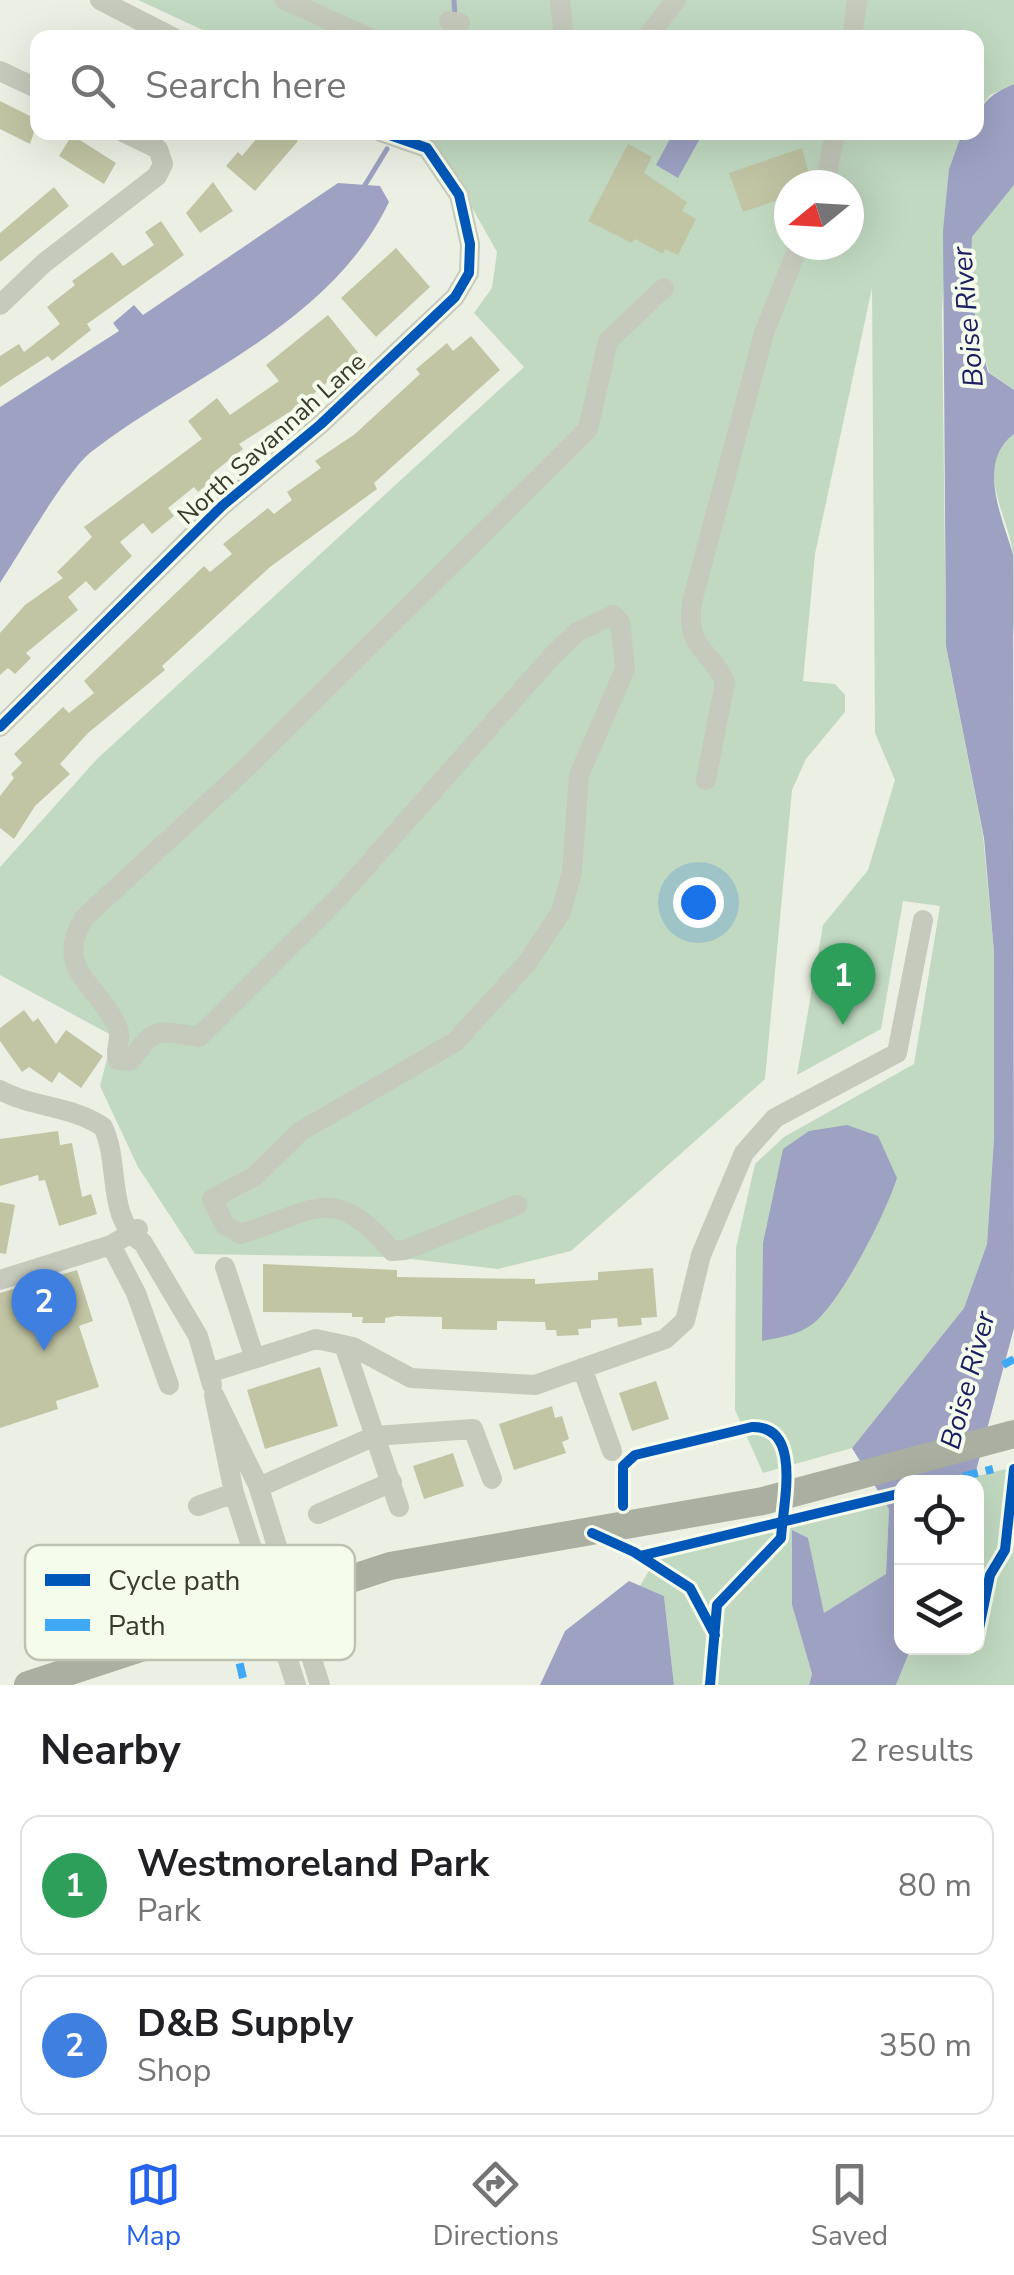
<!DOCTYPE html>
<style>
body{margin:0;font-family:"Nunito Sans",sans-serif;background:#f2f2f2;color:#202124}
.controls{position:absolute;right:30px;bottom:30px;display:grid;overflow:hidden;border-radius:20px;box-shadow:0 10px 40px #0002}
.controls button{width:90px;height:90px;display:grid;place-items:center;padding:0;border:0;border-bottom:2px solid #e0e0e0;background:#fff;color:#202124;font:50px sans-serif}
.compass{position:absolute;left:774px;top:170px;width:90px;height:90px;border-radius:50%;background:#fff;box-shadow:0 10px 40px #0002;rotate:252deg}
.you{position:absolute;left:698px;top:902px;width:35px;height:35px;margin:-25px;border:8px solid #fff;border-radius:50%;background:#1a73e8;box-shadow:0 0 0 15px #1a73e833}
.badge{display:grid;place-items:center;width:65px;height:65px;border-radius:50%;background:#2563eb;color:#fff;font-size:32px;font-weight:700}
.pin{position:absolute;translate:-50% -82px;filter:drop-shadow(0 2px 5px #0008)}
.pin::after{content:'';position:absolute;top:52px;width:35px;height:30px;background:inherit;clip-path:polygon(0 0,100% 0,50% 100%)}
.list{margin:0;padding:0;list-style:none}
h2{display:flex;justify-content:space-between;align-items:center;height:130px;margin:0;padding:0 40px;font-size:42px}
h2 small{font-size:32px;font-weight:400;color:#757577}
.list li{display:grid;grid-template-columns:65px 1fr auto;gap:30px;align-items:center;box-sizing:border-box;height:140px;margin:0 20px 20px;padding:0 20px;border:2px solid #e0e0e0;border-radius:20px}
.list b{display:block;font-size:38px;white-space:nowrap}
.list p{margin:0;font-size:32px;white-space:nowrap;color:#757577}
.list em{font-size:32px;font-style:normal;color:#757577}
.icon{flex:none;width:55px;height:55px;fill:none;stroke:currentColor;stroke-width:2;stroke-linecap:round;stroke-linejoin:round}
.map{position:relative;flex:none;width:1014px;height:1685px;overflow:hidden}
.search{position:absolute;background:#fff;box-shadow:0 10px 40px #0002;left:30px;right:30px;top:30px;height:110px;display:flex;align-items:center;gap:25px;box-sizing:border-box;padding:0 35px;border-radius:20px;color:#757577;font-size:38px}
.sheet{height:450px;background:#fff}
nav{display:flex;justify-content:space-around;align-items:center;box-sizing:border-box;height:140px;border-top:2px solid #e0e0e0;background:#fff;font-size:28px;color:#757577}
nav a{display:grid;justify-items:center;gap:5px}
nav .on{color:#2563eb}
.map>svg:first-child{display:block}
.green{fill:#c1d9c1;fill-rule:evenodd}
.water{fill:#9da2c3}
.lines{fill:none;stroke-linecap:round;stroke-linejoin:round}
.stream{stroke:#9da2c3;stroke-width:5}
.building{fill:#c1c5a4}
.minor{stroke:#c5cabc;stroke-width:20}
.major{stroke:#abafa1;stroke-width:28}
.quiet{stroke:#3fa9f5;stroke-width:8;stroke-dasharray:15 8;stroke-linecap:butt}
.cycleway-casing{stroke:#f6fcec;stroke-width:16}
.cycleway{stroke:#0057b8;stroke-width:10}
.labels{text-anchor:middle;stroke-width:8;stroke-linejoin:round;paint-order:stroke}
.street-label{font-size:25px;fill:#393c2a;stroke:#f6fcec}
.water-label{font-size:28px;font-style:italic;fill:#1a2062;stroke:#f6fcec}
.key{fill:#f6fcec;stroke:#bdc2b2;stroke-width:2.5}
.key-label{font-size:28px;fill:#393c2a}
</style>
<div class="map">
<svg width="1014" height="1685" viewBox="0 0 1014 1685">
<rect width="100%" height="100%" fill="#ecf0e4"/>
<path class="green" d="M138,0H1014V84L990,95L977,112L976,38H220Z
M430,133H962L949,169L942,313L946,646L983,835L994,952V1138L987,1244L964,1308L852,1448L763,1473L735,1410L736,1248L755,1164L784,1137L914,1064L940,906L903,901L881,1029L797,1075L823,925L868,870L895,780L875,733L872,288L815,554L803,681L835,684L845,695V712L806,759L792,790L765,1079L571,1251L498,1269L393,1257L195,1254L138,1167L100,1086L113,1036L0,975V867L97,759L524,367L474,313L492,288L497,252ZM789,185H849V245H789Z
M1014,185V390L989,372L976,326L971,270L972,237Z
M1014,434V634C1010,607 1014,580 1013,553C1008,514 972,465 1014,434Z
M1014,1467V1685H896L911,1648H976L973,1482L974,1477Z
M885,1501L889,1509L886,1574L824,1614L808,1539L792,1531V1605L812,1674L809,1685H674L664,1596L640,1586L655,1560Z"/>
<path class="water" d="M1014,84V185L972,237L971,270L976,326L988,372L1014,390V434C976,462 1002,517 1013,554L1014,1328L973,1482H902V1648H911L896,1685H809L812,1674L792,1605V1530L808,1538L824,1613L886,1574L889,1509L852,1448L964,1308L987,1244L994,1138V952L984,838L946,646L943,231L949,169L962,133L976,132C977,104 989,95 1014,84Z
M673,133H703L678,178L656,165Z
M338,183L380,186L389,202C330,325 194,373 91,452C66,472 20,553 0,583V407L119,331L113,323L134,305L143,315Z
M847,1125L878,1136L897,1178C885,1215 843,1298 814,1323C799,1335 781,1337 762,1341L763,1243L783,1149L809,1131Z
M629,1581L664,1596L674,1685H540L565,1631Z"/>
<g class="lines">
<path class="stream" d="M454,0L455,17
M365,185L387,149"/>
</g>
<path class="building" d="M0,101L38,120L30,144L0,129Z
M262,132H287L298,141L255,191L226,166L238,152L242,156Z
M72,135L116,163L104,184L59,156Z
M628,144L652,157L644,173L687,202L682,211L696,219L678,255L665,249L663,254L635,239L632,243L588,221Z
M802,148L812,185H789V196L743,212L729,173Z
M213,182L233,211L200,233L186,213Z
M54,187L69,206L0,262V233Z
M161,221L184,255L87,324L91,330L52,361L48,356L0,387V356L19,344L24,352L60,324L47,307L75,285L72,281L112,252L123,266L154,245L145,232Z
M396,248L430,287L376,337L341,298Z
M328,315L360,355L299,406L239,444L243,449L214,472L217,476L198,492L194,487L168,508L174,516L152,534L143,523L120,542L132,556L95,591L86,581L68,597L78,610L26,653L31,658L15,674L8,668L0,675V633L25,605L63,578L57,572L92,537L84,527L202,439L188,421L217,398L230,415L279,381L266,365Z
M471,336L500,370L374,483L377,489L270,567L162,666L165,670L88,733L60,764L70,774L35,806L14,839L0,828V796L14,778L11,774L22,763L14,754L63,707L69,713L94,693L84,681L204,566L210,572L232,554L223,544L268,508L274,514L292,500L287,492L321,468L315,461L355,434L420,374L416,369L447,343L453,351Z
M24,1010L33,1022L38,1018L56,1044L66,1030L103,1056L81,1088L59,1072L52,1083L29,1067L22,1072L0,1041V1028Z
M58,1131L60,1145L72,1143L82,1197L91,1194L97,1214L59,1226L45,1180L39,1181L38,1175L0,1186V1139Z
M0,1202L15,1205L6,1254L0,1253Z
M263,1264L397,1270V1277L535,1279V1284L598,1280V1272L653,1268L657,1317L641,1318L642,1325L618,1327L617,1318L591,1320V1328L578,1329L579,1335L557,1336L556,1330H546L545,1322L497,1321V1330L442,1329V1317L396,1316L385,1318V1323H362L363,1317H352V1313L263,1312Z
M77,1270L93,1321L79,1326L99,1387L56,1401L58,1409L0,1428V1293Z
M320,1367L338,1426L265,1449L247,1390Z
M656,1381L669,1419L632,1431L619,1393Z
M552,1406L555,1418L562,1416L569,1439L562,1442L566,1453L514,1470L499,1424Z
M453,1453L464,1486L424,1499L413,1466Z"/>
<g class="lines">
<path class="minor" d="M100,0L174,38
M285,0L370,38
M560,0L564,38
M449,21L460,23
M646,38L676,0
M852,38L857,0
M0,71L38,89
M825,185L835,132
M0,305L44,263L157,176L163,164L158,149L123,132
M0,727L222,506L321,424L455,297L469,273L470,244L459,195L427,148L381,132
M706,780L725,682C710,647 685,651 692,602L764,333L799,245
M0,1090C33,1108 73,1106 103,1127C121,1164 105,1219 143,1243L198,1336L212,1385
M517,1205L405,1250L392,1251C332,1180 313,1213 240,1234L225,1225L212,1199L255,1176L301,1131L455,1042L527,963L561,912L572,872L579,775L625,669L620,622L613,615L577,632L553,655L343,893L199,1037C156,1031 157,1025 130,1061L118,1060C114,1049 122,1040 118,1029C100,984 52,971 84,918L245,769L588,429L608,341L664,288
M111,1245L136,1293L169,1385
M225,1267L254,1356
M0,1280L111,1245L138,1229
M344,1345L399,1507
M582,1368L612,1451
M209,1373L316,1339L353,1347L411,1378L535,1385L665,1339L685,1321L701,1255L744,1153L775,1118L897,1053L923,920
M259,1487L375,1436L473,1429L492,1479
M198,1506L234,1493
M318,1514L392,1482
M296,1685L234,1493L214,1395L258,1485L320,1685"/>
<path class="major" d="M28,1685L390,1566L763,1501L1014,1434"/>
<path class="quiet" d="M1003,1365L1014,1359
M941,1482L993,1469
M243,1678L237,1652L271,1643"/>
<defs>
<path id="cycleway" d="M0,727L222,506L321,424L455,297L469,273L470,244L459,195L427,148L381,132
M623,1506V1466L635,1455L752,1427C803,1426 783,1503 781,1538L717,1605L710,1685
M592,1533L634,1552L690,1588L715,1635
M640,1556L902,1493
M976,1643L990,1575L1005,1550L1014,1469"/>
</defs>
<use href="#cycleway" class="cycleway-casing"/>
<use href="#cycleway" class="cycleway"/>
</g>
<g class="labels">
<g class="street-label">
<text transform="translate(271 438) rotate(-42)" y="9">North Savannah Lane</text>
</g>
<g class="water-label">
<text transform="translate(967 317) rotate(-95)" y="10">Boise River</text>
<text transform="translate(967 1380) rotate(-75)" y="10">Boise River</text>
</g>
</g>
<rect x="25" y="1545" width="330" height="115" rx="15" class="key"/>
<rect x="45" y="1574" width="45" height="12" fill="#0057b8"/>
<rect x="45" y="1619" width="45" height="12" fill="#3fa9f5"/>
<g class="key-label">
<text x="108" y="1590">Cycle path</text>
<text x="108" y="1635">Path</text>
</g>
</svg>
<div class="controls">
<button><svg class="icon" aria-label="locate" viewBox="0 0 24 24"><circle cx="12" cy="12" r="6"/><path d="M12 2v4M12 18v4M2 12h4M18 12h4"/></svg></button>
<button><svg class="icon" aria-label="layers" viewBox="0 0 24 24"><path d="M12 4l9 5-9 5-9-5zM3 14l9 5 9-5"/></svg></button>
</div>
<svg class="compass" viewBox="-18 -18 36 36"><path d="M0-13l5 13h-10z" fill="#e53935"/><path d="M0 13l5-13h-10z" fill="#757577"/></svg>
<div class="you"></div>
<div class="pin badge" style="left:843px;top:1025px;background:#2e9e5b">1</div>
<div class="pin badge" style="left:44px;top:1351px;background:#3f7fe0">2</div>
<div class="search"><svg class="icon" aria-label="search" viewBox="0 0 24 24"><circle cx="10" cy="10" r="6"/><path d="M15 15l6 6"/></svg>Search here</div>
</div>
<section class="sheet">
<h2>Nearby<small>2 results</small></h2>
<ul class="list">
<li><span class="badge" style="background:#2e9e5b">1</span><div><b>Westmoreland Park</b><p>Park</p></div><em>80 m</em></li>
<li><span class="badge" style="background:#3f7fe0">2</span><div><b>D&amp;B Supply</b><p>Shop</p></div><em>350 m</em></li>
</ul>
</section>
<nav>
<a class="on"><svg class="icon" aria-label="map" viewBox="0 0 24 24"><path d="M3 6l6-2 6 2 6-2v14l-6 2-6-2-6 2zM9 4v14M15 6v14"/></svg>Map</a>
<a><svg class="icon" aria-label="directions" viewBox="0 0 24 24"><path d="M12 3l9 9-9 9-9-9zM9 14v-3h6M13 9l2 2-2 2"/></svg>Directions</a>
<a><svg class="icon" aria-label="saved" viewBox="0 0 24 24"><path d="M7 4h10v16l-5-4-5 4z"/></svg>Saved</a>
</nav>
